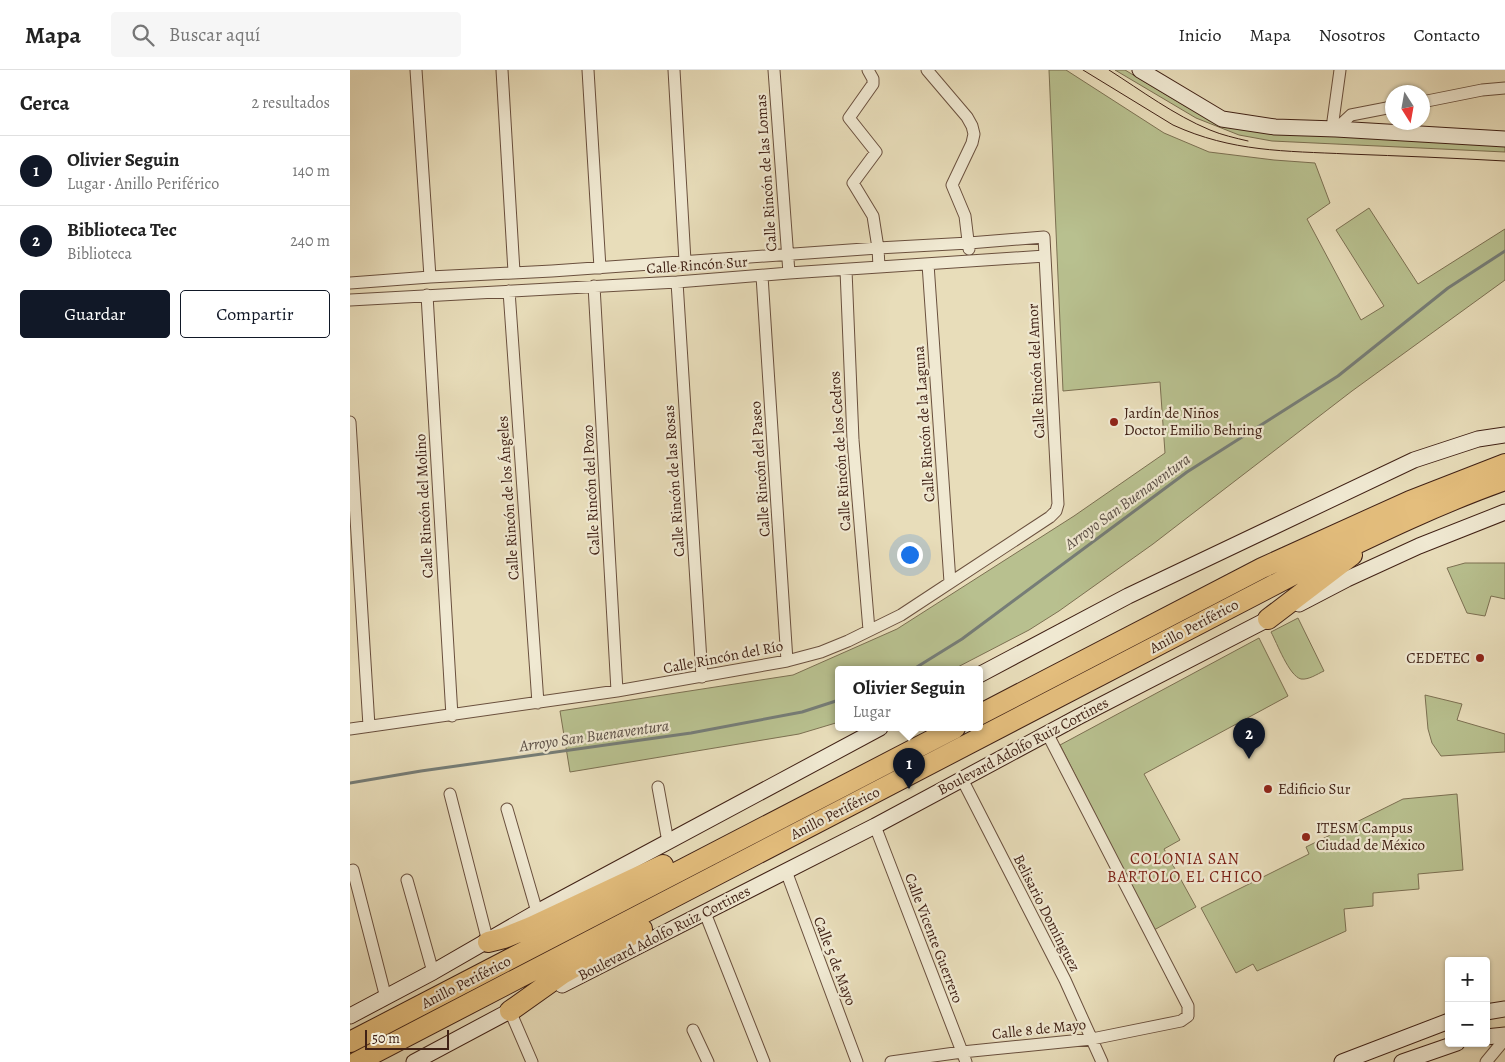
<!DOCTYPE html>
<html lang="es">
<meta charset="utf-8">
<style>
body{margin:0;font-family:Alegreya,serif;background:#f6f6f6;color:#222}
.controls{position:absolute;right:15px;bottom:15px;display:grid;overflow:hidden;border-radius:5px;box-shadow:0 1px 4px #0004}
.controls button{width:45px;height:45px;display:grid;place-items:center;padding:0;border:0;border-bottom:1px solid #e0e0e0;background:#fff;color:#222;font:25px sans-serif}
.compass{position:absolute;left:1035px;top:15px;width:45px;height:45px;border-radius:50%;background:#fff;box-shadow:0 1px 4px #0004;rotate:169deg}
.scale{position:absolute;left:15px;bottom:12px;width:84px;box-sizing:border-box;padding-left:5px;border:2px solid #402115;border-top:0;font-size:14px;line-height:18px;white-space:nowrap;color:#402115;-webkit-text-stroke:4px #f0e9d2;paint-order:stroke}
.you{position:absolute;left:559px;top:484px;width:18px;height:18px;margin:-12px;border:4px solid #fff;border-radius:50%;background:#1a73e8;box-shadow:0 0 0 8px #1a73e833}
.badge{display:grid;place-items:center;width:32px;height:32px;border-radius:50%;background:#111827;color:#fff;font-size:16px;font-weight:700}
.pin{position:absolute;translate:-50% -41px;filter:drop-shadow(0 1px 2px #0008)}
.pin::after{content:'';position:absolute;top:26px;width:18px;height:15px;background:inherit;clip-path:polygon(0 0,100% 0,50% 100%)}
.popup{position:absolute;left:485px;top:596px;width:148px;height:65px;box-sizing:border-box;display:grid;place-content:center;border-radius:5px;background:#fff;filter:drop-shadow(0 1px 4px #0005);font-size:16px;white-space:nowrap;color:#767676}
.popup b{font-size:19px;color:#222}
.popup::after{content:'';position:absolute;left:50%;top:100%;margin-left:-10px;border:10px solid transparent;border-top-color:#fff}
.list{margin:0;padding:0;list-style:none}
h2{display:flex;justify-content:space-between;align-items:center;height:65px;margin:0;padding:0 20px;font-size:21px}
h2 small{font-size:16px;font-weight:400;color:#767676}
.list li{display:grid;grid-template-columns:32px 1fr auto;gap:15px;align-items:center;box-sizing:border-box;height:70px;padding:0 20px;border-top:1px solid #e0e0e0}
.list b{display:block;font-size:19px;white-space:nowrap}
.list p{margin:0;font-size:16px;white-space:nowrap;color:#767676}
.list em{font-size:16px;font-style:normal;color:#767676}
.actions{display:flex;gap:10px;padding:15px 20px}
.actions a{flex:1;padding:11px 0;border:1px solid #111827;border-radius:5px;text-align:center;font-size:18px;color:#111827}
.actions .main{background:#111827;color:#fff}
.icon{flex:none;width:28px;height:28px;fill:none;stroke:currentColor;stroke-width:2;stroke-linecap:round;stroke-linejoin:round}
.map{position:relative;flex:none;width:1155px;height:992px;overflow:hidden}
header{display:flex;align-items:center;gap:30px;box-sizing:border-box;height:70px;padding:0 25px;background:#fff;border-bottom:1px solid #e0e0e0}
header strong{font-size:24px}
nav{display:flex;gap:28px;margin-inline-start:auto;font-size:18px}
.search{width:350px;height:45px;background:#f6f6f6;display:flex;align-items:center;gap:12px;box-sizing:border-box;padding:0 18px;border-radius:5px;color:#767676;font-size:19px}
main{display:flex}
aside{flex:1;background:#fff}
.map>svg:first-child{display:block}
.green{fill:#b8c08f;stroke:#7c7052}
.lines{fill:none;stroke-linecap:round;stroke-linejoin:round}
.stream{stroke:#767d77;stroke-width:3}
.street-casing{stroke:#6a503e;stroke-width:13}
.secondary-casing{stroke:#402115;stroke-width:17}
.highway-casing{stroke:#402115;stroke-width:22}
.street{stroke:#f0e9d2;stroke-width:11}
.secondary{stroke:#f0e9d2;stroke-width:15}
.highway{stroke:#e4be7d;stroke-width:20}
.tram{stroke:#402115;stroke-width:1}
.poi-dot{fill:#8f2418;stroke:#f0e9d2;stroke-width:2}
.labels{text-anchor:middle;stroke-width:4.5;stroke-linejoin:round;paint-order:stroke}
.street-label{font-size:15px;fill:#402115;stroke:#f0e9d2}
.poi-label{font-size:15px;fill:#402115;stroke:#f0e9d2;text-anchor:start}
.water-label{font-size:16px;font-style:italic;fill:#5b4f46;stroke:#f0e9d2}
.neighbourhood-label{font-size:16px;letter-spacing:1px;fill:#7a1f14;stroke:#f0e9d2}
</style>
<header>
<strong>Mapa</strong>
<div class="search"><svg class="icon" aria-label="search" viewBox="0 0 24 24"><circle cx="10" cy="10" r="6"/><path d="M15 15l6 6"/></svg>Buscar aquí</div>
<nav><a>Inicio</a><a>Mapa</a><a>Nosotros</a><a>Contacto</a></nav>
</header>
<main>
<aside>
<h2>Cerca<small>2 resultados</small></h2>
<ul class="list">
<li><span class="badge">1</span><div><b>Olivier Seguin</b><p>Lugar · Anillo Periférico</p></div><em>140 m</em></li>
<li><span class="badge">2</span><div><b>Biblioteca Tec</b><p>Biblioteca</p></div><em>240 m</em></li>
</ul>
<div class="actions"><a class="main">Guardar</a><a>Compartir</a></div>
</aside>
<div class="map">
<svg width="1155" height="992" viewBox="0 0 1155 992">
<rect width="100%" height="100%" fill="#e8ddba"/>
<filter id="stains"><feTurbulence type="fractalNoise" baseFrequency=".004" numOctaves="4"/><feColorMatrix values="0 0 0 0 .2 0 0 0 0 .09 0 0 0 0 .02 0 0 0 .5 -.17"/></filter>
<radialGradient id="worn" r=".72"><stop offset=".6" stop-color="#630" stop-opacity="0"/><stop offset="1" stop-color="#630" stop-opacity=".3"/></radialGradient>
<path class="green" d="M699,0H716L814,63L859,82L924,90L965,93L980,133L957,149L1011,250L1034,236L986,160L1019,138L1068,214L1155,159V210L1002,321L803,474L709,541L679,560L602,600H489V652L449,664L220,702L210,641L443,605L547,559L724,446L815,383L810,312L713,321Z
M765,0H775L835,36L858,47L1155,75V82L922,71L889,65L846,48Z
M1115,493H1155V529L1141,526L1135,546L1117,543L1097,498Z
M948,548L974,601C967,604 959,610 951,609C939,606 927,573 921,562Z
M909,568L938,626L794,704L830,770L814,779L846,837L804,860L710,675Z
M1075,625L1112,634L1107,650L1155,664V682L1091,686L1082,673L1078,659Z
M1107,724L1113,800L1068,804L1069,819L1023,823V836L994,839L996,861L907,901L903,894L886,903L851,838L959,784L956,777L1053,729Z"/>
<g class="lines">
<path class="stream" d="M562,600L612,569L837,402L988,306L1098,218L1155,181
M0,713L71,701L341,663L452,642L489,630"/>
<defs>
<path id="street" d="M66,0L80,207
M152,0L164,202
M238,0L250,198
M324,0L335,191
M424,0L439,203
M518,0L523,9V14L499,48L526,82L503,113L523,146L528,178L529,197
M577,0L617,47L622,56L624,64L622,73L602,115L615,146L619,179
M1072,32L1132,20L1155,18
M982,58L990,0
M986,59L1001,45L1042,37
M578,194L600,512
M496,200L503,370L519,560
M412,206L437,591
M327,212L352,607
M0,213L80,207L202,201L528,178L619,173L694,167L708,434L706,441L700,447L551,545L498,571L471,582L437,591L267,621L0,659
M244,216L267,621
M159,221L188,633
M77,225L102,646
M0,230L327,212L439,203L695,186
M0,352L19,656
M612,709L715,910L752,992
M308,717L318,772
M100,724L138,872
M157,739L187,842
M525,756L616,992
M3,800L36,928
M436,801L507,992
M57,810L83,902
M355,843L414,992
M160,941L182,992
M343,960L358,992
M541,992L612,982L742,969L831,951L838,946V936L697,663
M1136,992L1155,969"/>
<path id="secondary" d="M790,0L872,49L925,57L986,59L1155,69
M949,534L997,509L1069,476L1155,442
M629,605L778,526L1064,390L1128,369L1155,365
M212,915L525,756L728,647L926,545
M1136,942L1155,939
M0,946L83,902L187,842L530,658
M1136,967L1155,965
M64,992L169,936
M992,992L1099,951
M1052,992L1107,973"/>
<path id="highway" d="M918,549L1002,485
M629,645L912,498L1060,431L1155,394
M138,872L154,868L181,857L313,795
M160,941L212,904L292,859
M0,972L605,658
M7,992L966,493C1028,463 1090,433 1155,410"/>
</defs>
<use href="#street" class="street-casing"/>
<use href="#secondary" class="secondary-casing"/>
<use href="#highway" class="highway-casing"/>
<use href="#street" class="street"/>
<use href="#secondary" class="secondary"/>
<use href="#highway" class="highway"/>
<path class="tram" d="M733,0L823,55C882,82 935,81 998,84C1051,86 1103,88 1155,91
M759,0C792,21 824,45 860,60C872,65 885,68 898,71"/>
</g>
<g class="poi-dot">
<circle cx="764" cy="352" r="5"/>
<circle cx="1130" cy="588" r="5"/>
<circle cx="918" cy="719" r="5"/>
<circle cx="956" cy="767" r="5"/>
</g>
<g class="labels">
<g class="street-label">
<text transform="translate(416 103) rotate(-94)" y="5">Calle Rincón de las Lomas</text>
<text transform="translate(347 195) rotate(-4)" y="5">Calle Rincón Sur</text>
<text transform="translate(686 301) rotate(-93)" y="5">Calle Rincón del Amor</text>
<text transform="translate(574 354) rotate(-94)" y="5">Calle Rincón de la Laguna</text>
<text transform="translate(490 381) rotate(-94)" y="5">Calle Rincón de los Cedros</text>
<text transform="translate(410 399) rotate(-94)" y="5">Calle Rincón del Paseo</text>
<text transform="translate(324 411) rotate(-94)" y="5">Calle Rincón de las Rosas</text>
<text transform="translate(241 420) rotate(-93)" y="5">Calle Rincón del Pozo</text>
<text transform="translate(158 428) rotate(-94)" y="5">Calle Rincón de los Ángeles</text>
<text transform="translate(74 436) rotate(-93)" y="5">Calle Rincón del Molino</text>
<text transform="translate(844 556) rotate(-28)" y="5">Anillo Periférico</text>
<text transform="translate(373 587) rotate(-11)" y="5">Calle Rincón del Río</text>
<text transform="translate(673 676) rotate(-28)" y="5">Boulevard Adolfo Ruiz Cortines</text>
<text transform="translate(485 743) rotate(-27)" y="5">Anillo Periférico</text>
<text transform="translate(697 843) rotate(63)" y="5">Belisario Domínguez</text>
<text transform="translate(314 863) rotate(-27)" y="5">Boulevard Adolfo Ruiz Cortines</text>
<text transform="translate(584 868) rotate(69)" y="5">Calle Vicente Guerrero</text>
<text transform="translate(485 891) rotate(69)" y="5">Calle 5 de Mayo</text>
<text transform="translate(116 912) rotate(-27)" y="5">Anillo Periférico</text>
<text transform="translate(689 959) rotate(-6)" y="5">Calle 8 de Mayo</text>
</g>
<g class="poi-label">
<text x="774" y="348">Jardín de Niños<tspan x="774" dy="17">Doctor Emilio Behring</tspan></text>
<text x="1120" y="593" text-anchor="end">CEDETEC</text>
<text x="928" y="724">Edificio Sur</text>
<text x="966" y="763">ITESM Campus<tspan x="966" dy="17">Ciudad de México</tspan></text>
</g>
<g class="water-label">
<text transform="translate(777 431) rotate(-36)" y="6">Arroyo San Buenaventura</text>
<text transform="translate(244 665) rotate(-8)" y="6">Arroyo San Buenaventura</text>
</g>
<g class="neighbourhood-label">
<text x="835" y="794">COLONIA SAN<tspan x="835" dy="18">BARTOLO EL CHICO</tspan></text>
</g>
</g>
<rect width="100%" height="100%" filter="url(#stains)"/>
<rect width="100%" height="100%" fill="url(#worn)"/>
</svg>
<div class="controls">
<button>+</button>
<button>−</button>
</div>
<svg class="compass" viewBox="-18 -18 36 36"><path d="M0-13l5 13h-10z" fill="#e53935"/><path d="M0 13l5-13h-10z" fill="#767676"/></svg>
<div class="scale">50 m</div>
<div class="you"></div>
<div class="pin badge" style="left:559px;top:719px">1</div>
<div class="popup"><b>Olivier Seguin</b>Lugar</div>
<div class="pin badge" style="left:899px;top:689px">2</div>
</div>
</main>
